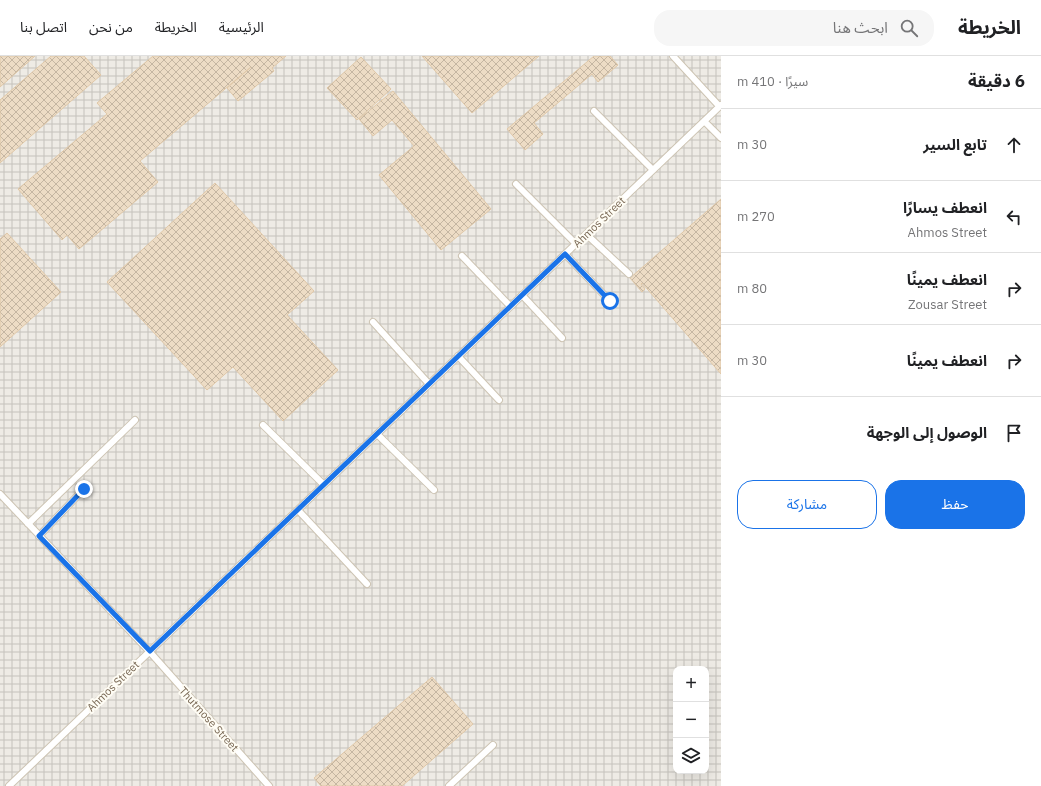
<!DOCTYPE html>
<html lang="ar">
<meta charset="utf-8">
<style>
body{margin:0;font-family:"IBM Plex Sans","Noto Sans Arabic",sans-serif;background:#f6f6f6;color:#202124;direction:rtl}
.controls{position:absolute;right:12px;bottom:12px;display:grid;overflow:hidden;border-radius:8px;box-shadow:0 4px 16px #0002}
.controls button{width:36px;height:36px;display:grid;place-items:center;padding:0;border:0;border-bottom:1px solid #e0e0e0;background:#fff;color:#202124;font:20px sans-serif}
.stop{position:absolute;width:12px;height:12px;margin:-9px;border:3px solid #1a73e8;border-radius:50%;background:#fff}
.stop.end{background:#1a73e8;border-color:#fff;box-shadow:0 1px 4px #0008}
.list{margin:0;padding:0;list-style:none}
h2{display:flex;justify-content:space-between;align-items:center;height:52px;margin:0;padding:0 16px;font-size:17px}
h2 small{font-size:13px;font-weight:400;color:#757577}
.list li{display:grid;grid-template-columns:26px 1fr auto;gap:12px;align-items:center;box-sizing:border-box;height:72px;padding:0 16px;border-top:1px solid #e0e0e0}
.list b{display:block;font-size:15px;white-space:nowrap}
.list p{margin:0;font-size:13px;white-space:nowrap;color:#757577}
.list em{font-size:13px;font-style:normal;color:#757577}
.actions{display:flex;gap:8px;padding:12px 16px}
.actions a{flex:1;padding:9px 0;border:1px solid #1a73e8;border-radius:16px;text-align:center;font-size:14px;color:#1a73e8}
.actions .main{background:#1a73e8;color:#fff}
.icon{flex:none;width:22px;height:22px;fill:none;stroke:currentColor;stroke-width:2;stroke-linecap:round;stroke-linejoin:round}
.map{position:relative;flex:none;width:721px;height:730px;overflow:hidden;direction:ltr}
header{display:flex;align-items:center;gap:24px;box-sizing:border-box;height:56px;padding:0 20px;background:#fff;border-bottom:1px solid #e0e0e0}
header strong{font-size:19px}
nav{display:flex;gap:22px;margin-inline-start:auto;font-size:14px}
.search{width:280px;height:36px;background:#f6f6f6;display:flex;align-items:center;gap:10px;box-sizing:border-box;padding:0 14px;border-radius:16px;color:#757577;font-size:15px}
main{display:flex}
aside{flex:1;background:#fff}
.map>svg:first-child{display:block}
.industrial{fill:url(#industrial-grid);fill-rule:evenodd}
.building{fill:url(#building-cross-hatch);stroke:#e0c8a8}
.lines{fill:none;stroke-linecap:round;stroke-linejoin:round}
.lane-casing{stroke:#cdc4b3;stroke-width:8}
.lane{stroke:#fff;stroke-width:6}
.route{stroke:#1a73e8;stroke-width:5}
.labels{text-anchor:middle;stroke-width:4;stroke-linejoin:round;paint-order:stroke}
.street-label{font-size:11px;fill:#766551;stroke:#fefcf4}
</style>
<header>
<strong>الخريطة</strong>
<div class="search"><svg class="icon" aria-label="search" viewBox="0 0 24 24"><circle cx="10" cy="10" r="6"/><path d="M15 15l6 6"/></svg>ابحث هنا</div>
<nav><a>الرئيسية</a><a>الخريطة</a><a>من نحن</a><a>اتصل بنا</a></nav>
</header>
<main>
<aside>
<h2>6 دقيقة<small>سيرًا · 410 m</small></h2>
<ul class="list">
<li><svg class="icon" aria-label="ahead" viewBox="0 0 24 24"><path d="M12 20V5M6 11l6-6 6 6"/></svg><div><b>تابع السير</b></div><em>30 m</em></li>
<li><svg class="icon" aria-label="left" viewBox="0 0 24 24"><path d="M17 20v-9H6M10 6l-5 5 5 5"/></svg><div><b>انعطف يسارًا</b><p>Ahmos Street</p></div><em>270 m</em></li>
<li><svg class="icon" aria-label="right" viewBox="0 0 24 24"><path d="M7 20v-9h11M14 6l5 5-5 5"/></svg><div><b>انعطف يمينًا</b><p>Zousar Street</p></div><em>80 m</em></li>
<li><svg class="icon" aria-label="right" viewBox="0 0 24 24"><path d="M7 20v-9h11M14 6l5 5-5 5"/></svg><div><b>انعطف يمينًا</b></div><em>30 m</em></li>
<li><svg class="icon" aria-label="arrive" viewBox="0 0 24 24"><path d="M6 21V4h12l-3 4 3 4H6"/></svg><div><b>الوصول إلى الوجهة</b></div></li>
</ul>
<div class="actions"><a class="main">حفظ</a><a>مشاركة</a></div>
</aside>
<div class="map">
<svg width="721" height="730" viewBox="0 0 721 730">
<defs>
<pattern id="industrial-grid" width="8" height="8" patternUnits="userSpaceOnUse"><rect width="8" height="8" fill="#eeebe5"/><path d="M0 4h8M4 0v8" fill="none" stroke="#c5c2bc"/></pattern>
<pattern id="building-cross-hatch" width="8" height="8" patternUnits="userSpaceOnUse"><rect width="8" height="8" fill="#eddcc5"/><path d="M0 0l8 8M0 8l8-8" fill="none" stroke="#c5b6a2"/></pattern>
</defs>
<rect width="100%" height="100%" fill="#fbf8ed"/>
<path class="industrial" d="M0,0H721V730H0ZM676,613H706V715H676Z"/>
<path class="building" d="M0,0H35L0,31Z
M51,0H84L101,19L0,107V44Z
M153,0H286L272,12L274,15L238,45L227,32L251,11L140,105L158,126L79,193L67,179L62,184L18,133L107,58L97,47Z
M422,0H539L472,57Z
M594,0H610L618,9L598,26L592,18L534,67L543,78L525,94L507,73Z
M361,1L391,33L357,64L327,32Z
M393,35L491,153L441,194L379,119L414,90L392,64L373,80L359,63Z
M215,127L314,235L287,259L338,314L283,365L233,311L207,334L107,226Z
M721,143V318L642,227L641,228L645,233L642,236L630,222Z
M7,177L61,236L0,291V183Z
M432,621L473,668L402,730H321L314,722Z"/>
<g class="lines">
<defs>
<path id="lane" d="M673,0L719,50
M594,55L653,114
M704,65L721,82
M516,128L576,188
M586,178L629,218
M565,198L610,245
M462,200L510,250
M522,239L562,282
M373,266L429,328
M458,300L499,344
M263,369L324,429
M377,378L434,434
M0,438L149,595L269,730
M298,454L367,528
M28,468L135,364
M39,480L84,433
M9,730L721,49
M449,730L493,689"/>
</defs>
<use href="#lane" class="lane-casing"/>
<use href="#lane" class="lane"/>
</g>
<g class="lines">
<path class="route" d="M84,433L39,480L150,595L565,198L610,245"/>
</g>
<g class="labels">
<g class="street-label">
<text transform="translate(599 166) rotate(-44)" y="4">Ahmos Street</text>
<text transform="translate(113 630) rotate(-44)" y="4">Ahmos Street</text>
<text transform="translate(209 663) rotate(48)" y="4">Thutmose Street</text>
</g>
</g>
</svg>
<div class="controls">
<button>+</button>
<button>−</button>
<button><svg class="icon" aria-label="layers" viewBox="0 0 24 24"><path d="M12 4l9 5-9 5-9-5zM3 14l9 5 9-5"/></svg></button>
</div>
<div class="stop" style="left:610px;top:245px"></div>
<div class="stop end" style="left:84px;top:433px"></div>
</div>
</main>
